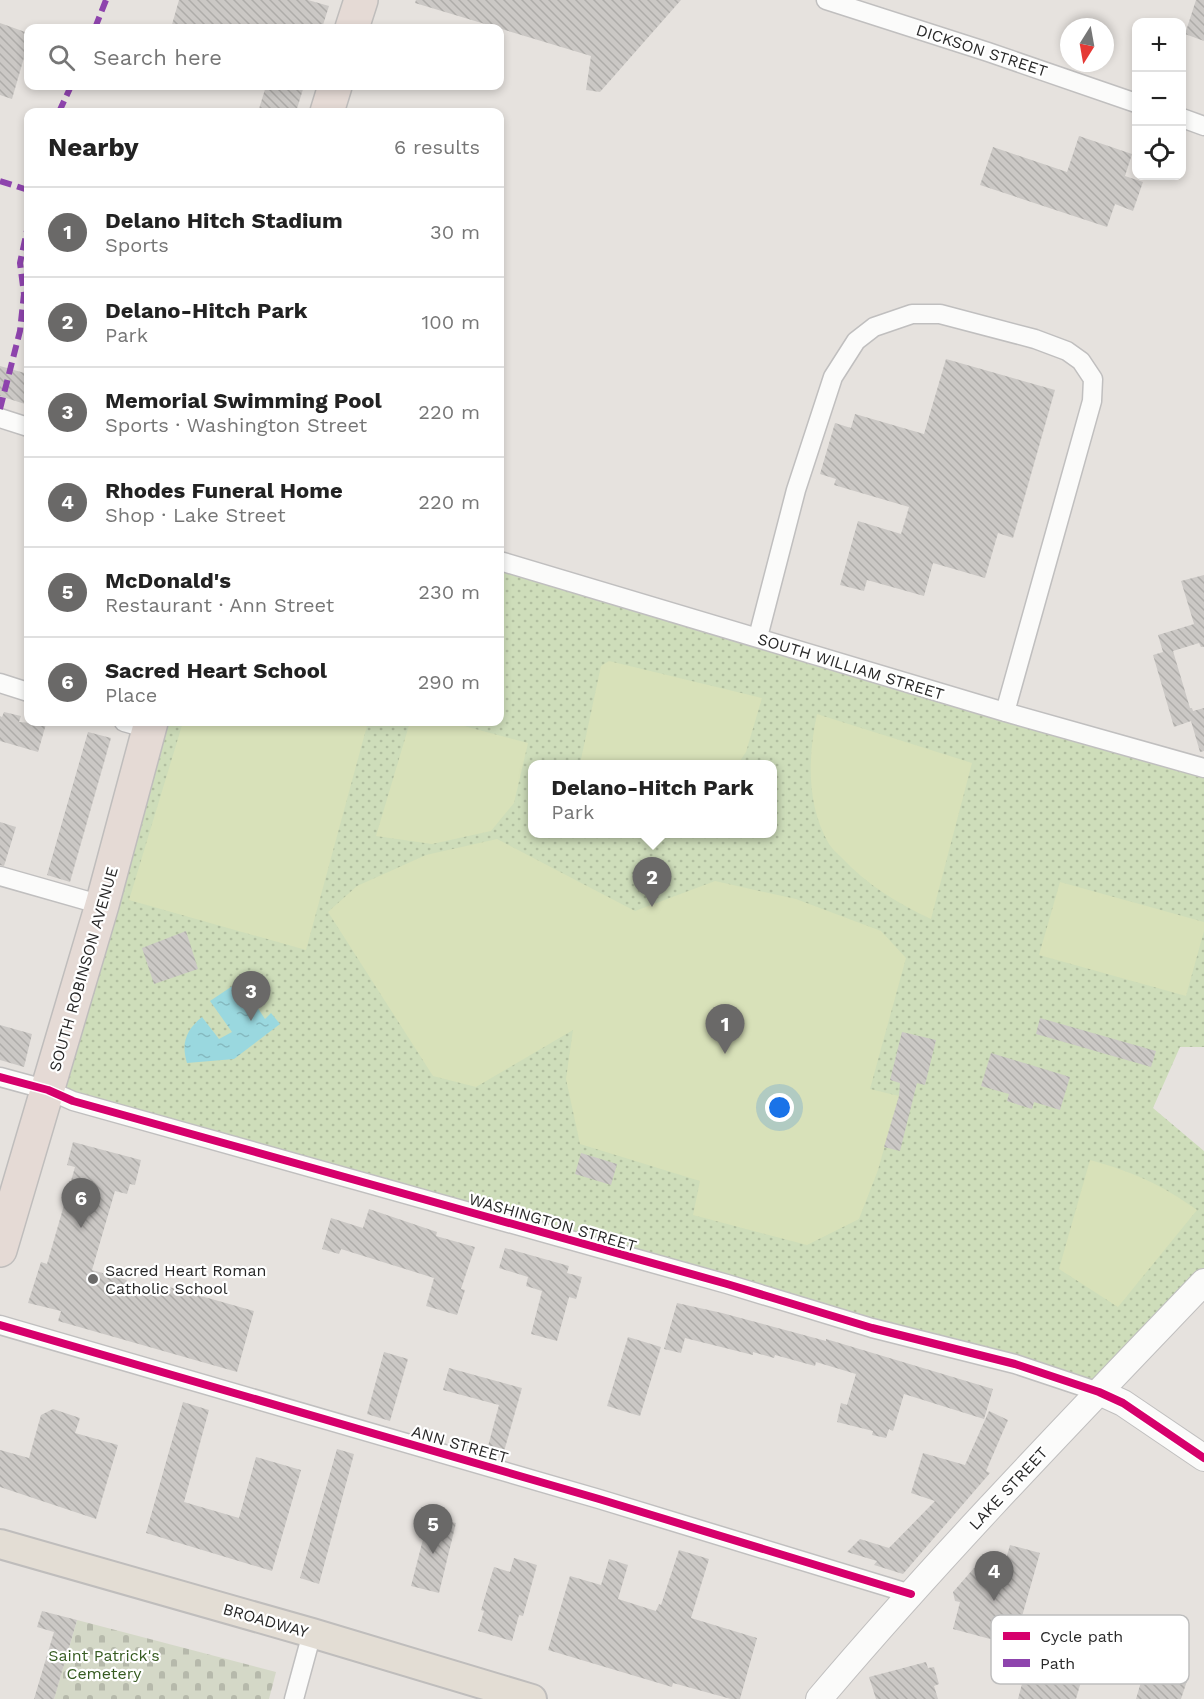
<!DOCTYPE html>
<meta charset="utf-8">
<style>
body{margin:0;font-family:"Work Sans",sans-serif;background:#f6f6f6;color:#222}
.controls{position:absolute;right:18px;top:18px;display:grid;overflow:hidden;border-radius:12px;box-shadow:0 3px 9px #0003}
.controls button{width:54px;height:54px;display:grid;place-items:center;padding:0;border:0;border-bottom:2px solid #e0e0e0;background:#fff;color:#222;font:30px sans-serif}
.compass{position:absolute;left:1060px;top:18px;width:54px;height:54px;border-radius:50%;background:#fff;box-shadow:0 3px 9px #0003;rotate:191deg}
.you{position:absolute;left:780px;top:1108px;width:21px;height:21px;margin:-15px;border:4px solid #fff;border-radius:50%;background:#1a73e8;box-shadow:0 0 0 9px #1a73e833}
.badge{display:grid;place-items:center;width:39px;height:39px;border-radius:50%;background:#6a6968;color:#fff;font-size:20px;font-weight:700}
.pin{position:absolute;translate:-50% -50px;filter:drop-shadow(0 2px 3px #0008)}
.pin::after{content:'';position:absolute;top:32px;width:21px;height:18px;background:inherit;clip-path:polygon(0 0,100% 0,50% 100%)}
.popup{position:absolute;left:528px;top:760px;width:249px;height:78px;box-sizing:border-box;display:grid;place-content:center;border-radius:12px;background:#fff;filter:drop-shadow(0 2px 4px #0005);font-size:20px;white-space:nowrap;color:#767676}
.popup b{font-size:22px;color:#222}
.popup::after{content:'';position:absolute;left:50%;top:100%;margin-left:-12px;border:12px solid transparent;border-top-color:#fff}
.list{margin:0;padding:0;list-style:none}
h2{display:flex;justify-content:space-between;align-items:center;height:78px;margin:0;padding:0 24px;font-size:26px}
h2 small{font-size:20px;font-weight:400;color:#767676}
.list li{display:grid;grid-template-columns:39px 1fr auto;gap:18px;align-items:center;box-sizing:border-box;height:90px;padding:0 24px;border-top:2px solid #e0e0e0}
.list b{display:block;font-size:22px;white-space:nowrap}
.list p{margin:0;font-size:20px;white-space:nowrap;color:#767676}
.list em{font-size:20px;font-style:normal;color:#767676}
.icon{flex:none;width:33px;height:33px;fill:none;stroke:currentColor;stroke-width:2;stroke-linecap:round;stroke-linejoin:round}
.map{position:relative;flex:none;width:1204px;height:1699px;overflow:hidden}
.search{position:absolute;background:#fff;box-shadow:0 3px 9px #0003;left:24px;top:24px;width:480px;height:66px;display:flex;align-items:center;gap:15px;box-sizing:border-box;padding:0 21px;border-radius:12px;color:#767676;font-size:22px}
.panel{position:absolute;background:#fff;box-shadow:0 3px 9px #0003;left:24px;top:108px;width:480px;height:618px;border-radius:12px}
.map>svg:first-child{display:block}
.cemetery{fill:url(#cemetery-stones)}
.park{fill:url(#park-dots);fill-rule:evenodd}
.pitch{fill:#d8e1b9}
.water{fill:url(#water-ripples)}
.building{fill:url(#building-back-hatch)}
.lines{fill:none;stroke-linecap:round;stroke-linejoin:round}
.street-casing{stroke:#c0bfbf;stroke-width:21}
.secondary-casing{stroke:#c0bfbf;stroke-width:28}
.primary-casing{stroke:#bfbdbc;stroke-width:32}
.highway-casing{stroke:#bfbdbc;stroke-width:36}
.street{stroke:#fbfbfa;stroke-width:18}
.secondary{stroke:#fbfbfa;stroke-width:26}
.primary{stroke:#e3ddd4;stroke-width:28}
.highway{stroke:#e5dad5;stroke-width:33}
.quiet{stroke:#8e44ad;stroke-width:6;stroke-dasharray:12 6;stroke-linecap:butt}
.cycleway-casing{stroke:#fff;stroke-width:11}
.cycleway{stroke:#d6006c;stroke-width:8}
.poi-dot{fill:#6a6968;stroke:#fff;stroke-width:2}
.labels{text-anchor:middle;stroke-width:4.5;stroke-linejoin:round;paint-order:stroke}
.street-label{font-size:16px;fill:#282828;stroke:#fff}
.poi-label{font-size:16px;fill:#282828;stroke:#fff;text-anchor:start}
.park-label{font-size:16px;fill:#365b21;stroke:#fff}
.key{fill:#fff;stroke:#bebebe;stroke-width:1.5}
.key-label{font-size:16px;fill:#282828}
</style>
<div class="map">
<svg width="1204" height="1699" viewBox="0 0 1204 1699">
<defs>
<pattern id="cemetery-stones" width="16" height="16" patternUnits="userSpaceOnUse" patternTransform="scale(1.5)"><rect width="16" height="16" fill="#d4d8c7"/><path d="M2 7V4a2 2 0 0 1 4 0v3zM10 15v-3a2 2 0 0 1 4 0v3z" fill="#b6b9ab"/></pattern>
<pattern id="park-dots" width="8" height="8" patternUnits="userSpaceOnUse" patternTransform="scale(1.5)"><rect width="8" height="8" fill="#ceddba"/><path d="M2 2h.1M6 6h.1" fill="none" stroke="#b1bea0" stroke-width="1.8" stroke-linecap="round"/></pattern>
<pattern id="water-ripples" width="26" height="14" patternUnits="userSpaceOnUse" patternTransform="scale(1.5)"><rect width="26" height="14" fill="#9ad8df"/><path d="M2 4q2-2 4 0t4 0M15 11q2-2 4 0t4 0" fill="none" stroke="#85b9bf"/></pattern>
<pattern id="building-back-hatch" width="6" height="6" patternUnits="userSpaceOnUse" patternTransform="scale(1.5)"><rect width="6" height="6" fill="#cbc8c5"/><path d="M-1 5l2 2M0 0l6 6M5-1l2 2" fill="none" stroke="#aeaca9"/></pattern>
</defs>
<rect width="100%" height="100%" fill="#e6e2de"/>
<path class="cemetery" d="M77,1620L276,1672L269,1699H54Z"/>
<path class="park" d="M500,564L1204,767V1047H1180L1153,1108L1204,1151V1282L1099,1392L48,1090L151,722H500ZM532,764H772V834H532Z"/>
<path class="pitch" d="M609,661L762,698L746,752L738,764H580L601,666Z
M817,714L972,763L931,919C897,903 867,885 841,857C837,853 832,849 829,844C806,805 808,756 817,714Z
M183,722H368L306,950L129,900Z
M410,722H449L528,743L514,803L491,831L432,844L376,836Z
M497,839L635,911L715,881L796,899L881,931L906,958L870,1089L899,1096L878,1170L859,1219L807,1245L693,1215L700,1181L580,1144L566,1079L573,1030L476,1087L433,1076L328,912L357,886L426,855Z
M1060,882L1204,922V931L1186,996L1039,955Z
M1090,1160C1133,1172 1161,1184 1197,1210L1118,1307L1059,1269Z"/>
<path class="water" d="M240,981L265,1019L271,1013L280,1024L234,1059L187,1063C181,1043 186,1030 202,1017L219,1039L232,1032L210,1001Z"/>
<path class="building" d="M179,0H308L329,6L322,28H171Z
M416,0H681L600,92L586,90L591,56L415,3Z
M1196,0H1204V41L1185,34Z
M0,23L28,33V44L12,99L0,95Z
M266,86H304L296,112H258Z
M1079,136L1132,154L1125,176L1143,182L1133,211L1115,204L1107,227L980,185L993,147L1067,172Z
M946,359L1055,390L1013,538L998,533L985,578L933,563L924,596L867,580L864,591L840,585L858,521L901,534L909,507L834,485L836,479L820,474L835,423L851,428L855,414L924,434Z
M0,366L28,374V405L0,396Z
M1204,575V647H1201L1199,643L1173,651L1190,708H1192L1193,711L1204,708V751L1200,752L1191,721L1174,727L1153,655L1163,652L1158,635L1194,624L1181,581Z
M4,712L21,716L19,722L46,724L38,752L0,741V716L2,717Z
M88,732L111,738L70,882L47,875Z
M0,822L16,827L4,866L0,865Z
M186,931L198,969L154,984L142,948Z
M1040,1018L1156,1051L1151,1067L1036,1034Z
M0,1025L32,1034L24,1067L0,1060Z
M902,1032L936,1040L925,1085L917,1083L900,1151L884,1147L899,1096L900,1083L890,1080Z
M991,1053L1070,1077L1060,1110L1034,1102L1032,1109L1007,1101L1009,1094L981,1086Z
M73,1142L141,1160L135,1185L130,1184L127,1194L115,1191L92,1270L127,1280L124,1287L158,1297L162,1285L254,1311L237,1372L58,1321L61,1311L28,1303L41,1262L47,1264L75,1167L67,1165Z
M581,1153L617,1164L611,1185L575,1174Z
M369,1209L437,1232L436,1236L475,1247L461,1289L465,1290L457,1315L426,1306L434,1278L341,1249L339,1254L322,1249L331,1218L363,1228Z
M505,1248L569,1266L567,1273L582,1277L576,1299L569,1297L557,1341L531,1334L542,1291L526,1286L528,1277L499,1268Z
M677,1303L722,1313L826,1341V1339L993,1389L984,1419L904,1394L893,1431L889,1429L886,1438L872,1435L873,1431L837,1422L841,1403L847,1405L856,1374L816,1362L815,1366L775,1355L774,1358L753,1352V1355L685,1338L681,1353L664,1349Z
M628,1337L661,1347L640,1416L607,1406Z
M384,1352L408,1359L390,1421L367,1414Z
M449,1368L522,1388L503,1455L487,1450L499,1405L443,1390Z
M183,1402L209,1410L184,1502L239,1518L256,1457L301,1470L272,1571L146,1533Z
M53,1409L80,1418L75,1433L118,1445L96,1519L0,1487V1450L29,1458L41,1415Z
M989,1411L1008,1420L986,1471L990,1473L903,1574L874,1565L877,1561L847,1552L860,1539L889,1548L935,1501L911,1493L923,1453L965,1465Z
M337,1449L354,1454L319,1584L300,1578Z
M429,1516L456,1523L439,1593L411,1586Z
M1010,1545L1040,1553L1019,1627L1091,1647L1076,1699H1018L1031,1650L953,1629L960,1602L955,1601L953,1592L974,1568L1001,1576Z
M679,1550L709,1559L691,1618L757,1638L740,1699H731L673,1683L672,1687L548,1650L570,1576L601,1585L609,1559L628,1565L618,1599L656,1611L659,1604L661,1605Z
M514,1558L537,1565L523,1616L519,1615L512,1641L478,1631L484,1611L481,1610L494,1567L510,1572Z
M42,1611L77,1620L54,1699H34L54,1632L37,1627Z
M1147,1661L1189,1675L1181,1699H1136Z
M926,1662L928,1668L934,1667L939,1684L934,1686L938,1699H876L869,1677Z"/>
<g class="lines">
<defs>
<path id="street" d="M826,0L988,52L1136,103
M1182,118L1204,126
M0,418L28,427
M500,561L1005,712L1204,768
M758,637L796,490L833,377L856,341L874,327L912,314H940L1035,339L1067,351L1081,361L1093,379L1092,401L1005,712
M0,683L28,692
M124,722L149,729
M0,876L102,905
M0,1077L48,1090L73,1101L727,1284L872,1328L1015,1364L1099,1392
M0,1325L599,1499L911,1594
M294,1699L312,1633"/>
<path id="secondary" d="M1099,1392L1123,1403L1204,1458
M819,1699C941,1555 1073,1419 1204,1282"/>
<path id="primary" d="M0,1544L312,1633L532,1699"/>
<path id="highway" d="M352,28L361,0
M327,112L335,86
M0,1250L102,905L151,722"/>
</defs>
<use href="#street" class="street-casing"/>
<use href="#secondary" class="secondary-casing"/>
<use href="#primary" class="primary-casing"/>
<use href="#highway" class="highway-casing"/>
<use href="#street" class="street"/>
<use href="#secondary" class="secondary"/>
<use href="#primary" class="primary"/>
<use href="#highway" class="highway"/>
<path class="quiet" d="M95,28L106,0
M59,112L71,86
M0,181L28,190
M0,409L20,331L24,294L20,263L28,226"/>
<defs>
<path id="cycleway" d="M0,1077L48,1090L73,1101L727,1284L872,1328L1015,1364L1099,1392L1123,1403L1204,1458
M0,1325L599,1499L911,1594"/>
</defs>
<use href="#cycleway" class="cycleway-casing"/>
<use href="#cycleway" class="cycleway"/>
</g>
<circle class="poi-dot" cx="93" cy="1279" r="6"/>
<g class="labels">
<g class="street-label">
<text transform="translate(982 50) rotate(18)" y="6">DICKSON STREET</text>
<text transform="translate(851 666) rotate(17)" y="6">SOUTH WILLIAM STREET</text>
<text transform="translate(83 969) rotate(-74)" y="6">SOUTH ROBINSON AVENUE</text>
<text transform="translate(553 1222) rotate(16)" y="6">WASHINGTON STREET</text>
<text transform="translate(460 1444) rotate(16)" y="6">ANN STREET</text>
<text transform="translate(1008 1488) rotate(-47)" y="6">LAKE STREET</text>
<text transform="translate(266 1620) rotate(16)" y="6">BROADWAY</text>
</g>
<g class="poi-label">
<text x="105" y="1276">Sacred Heart Roman<tspan x="105" dy="18">Catholic School</tspan></text>
</g>
<g class="park-label">
<text x="104" y="1661">Saint Patrick's<tspan x="104" dy="18">Cemetery</tspan></text>
</g>
</g>
<rect x="991" y="1615" width="198" height="69" rx="9" class="key"/>
<rect x="1003" y="1632" width="27" height="8" fill="#d6006c"/>
<rect x="1003" y="1659" width="27" height="8" fill="#8e44ad"/>
<g class="key-label">
<text x="1040" y="1642">Cycle path</text>
<text x="1040" y="1669">Path</text>
</g>
</svg>
<div class="controls">
<button>+</button>
<button>−</button>
<button><svg class="icon" aria-label="locate" viewBox="0 0 24 24"><circle cx="12" cy="12" r="6"/><path d="M12 2v4M12 18v4M2 12h4M18 12h4"/></svg></button>
</div>
<svg class="compass" viewBox="-18 -18 36 36"><path d="M0-13l5 13h-10z" fill="#e53935"/><path d="M0 13l5-13h-10z" fill="#767676"/></svg>
<div class="you"></div>
<div class="pin badge" style="left:725px;top:1054px">1</div>
<div class="pin badge" style="left:652px;top:907px">2</div>
<div class="popup"><b>Delano-Hitch Park</b>Park</div>
<div class="pin badge" style="left:251px;top:1021px">3</div>
<div class="pin badge" style="left:994px;top:1601px">4</div>
<div class="pin badge" style="left:433px;top:1554px">5</div>
<div class="pin badge" style="left:81px;top:1228px">6</div>
<div class="search"><svg class="icon" aria-label="search" viewBox="0 0 24 24"><circle cx="10" cy="10" r="6"/><path d="M15 15l6 6"/></svg>Search here</div>
<section class="panel">
<h2>Nearby<small>6 results</small></h2>
<ul class="list">
<li><span class="badge">1</span><div><b>Delano Hitch Stadium</b><p>Sports</p></div><em>30 m</em></li>
<li><span class="badge">2</span><div><b>Delano-Hitch Park</b><p>Park</p></div><em>100 m</em></li>
<li><span class="badge">3</span><div><b>Memorial Swimming Pool</b><p>Sports · Washington Street</p></div><em>220 m</em></li>
<li><span class="badge">4</span><div><b>Rhodes Funeral Home</b><p>Shop · Lake Street</p></div><em>220 m</em></li>
<li><span class="badge">5</span><div><b>McDonald's</b><p>Restaurant · Ann Street</p></div><em>230 m</em></li>
<li><span class="badge">6</span><div><b>Sacred Heart School</b><p>Place</p></div><em>290 m</em></li>
</ul>
</section>
</div>
